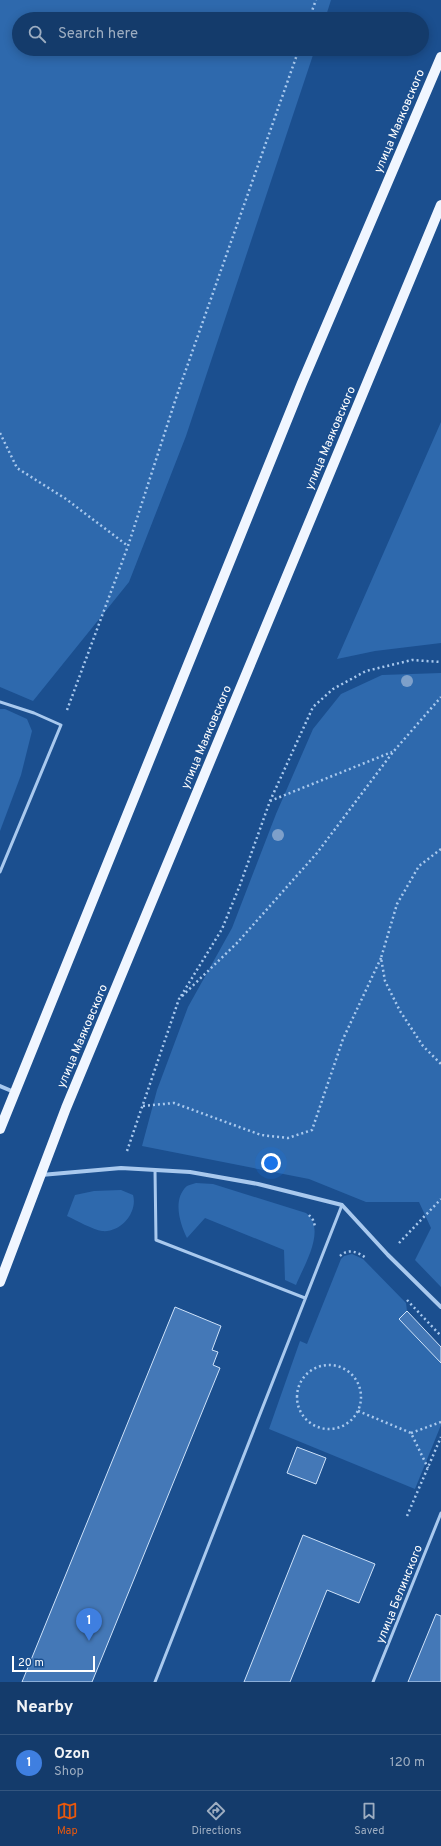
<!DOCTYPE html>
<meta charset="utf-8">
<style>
body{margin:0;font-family:Overpass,sans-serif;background:#1d4271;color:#f1f3f6}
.scale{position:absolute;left:12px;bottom:10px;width:83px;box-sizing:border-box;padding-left:4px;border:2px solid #fff;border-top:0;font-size:11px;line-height:14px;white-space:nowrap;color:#fff;-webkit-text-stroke:3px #1b4f8f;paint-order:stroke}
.you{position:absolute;left:271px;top:1163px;width:14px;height:14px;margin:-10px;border:3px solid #fff;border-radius:50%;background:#1a73e8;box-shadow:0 0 0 6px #1a73e833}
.badge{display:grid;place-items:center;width:26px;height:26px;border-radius:50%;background:#ea580c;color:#fff;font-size:13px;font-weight:700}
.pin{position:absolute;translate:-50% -33px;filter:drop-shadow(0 1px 2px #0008)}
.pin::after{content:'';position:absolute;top:21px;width:14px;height:12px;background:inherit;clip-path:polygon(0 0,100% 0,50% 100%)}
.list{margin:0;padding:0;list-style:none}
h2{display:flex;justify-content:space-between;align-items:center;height:52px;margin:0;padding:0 16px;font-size:17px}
h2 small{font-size:13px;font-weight:400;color:#9dadc1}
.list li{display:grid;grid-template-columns:26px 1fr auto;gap:12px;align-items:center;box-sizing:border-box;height:56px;padding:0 16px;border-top:1px solid #33557e}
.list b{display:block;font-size:15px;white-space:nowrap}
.list p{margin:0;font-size:13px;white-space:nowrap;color:#9dadc1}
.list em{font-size:13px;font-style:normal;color:#9dadc1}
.icon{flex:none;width:22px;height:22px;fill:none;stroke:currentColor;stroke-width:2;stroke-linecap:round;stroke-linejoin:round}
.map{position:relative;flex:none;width:441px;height:1682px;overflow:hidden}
.search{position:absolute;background:#143b6b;box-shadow:0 2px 10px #0003;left:12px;right:12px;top:12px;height:44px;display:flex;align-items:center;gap:10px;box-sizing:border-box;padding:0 14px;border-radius:22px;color:#9dadc1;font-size:15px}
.sheet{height:108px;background:#143b6b}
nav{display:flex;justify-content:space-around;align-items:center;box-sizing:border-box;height:56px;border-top:1px solid #33557e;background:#143b6b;font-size:11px;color:#9dadc1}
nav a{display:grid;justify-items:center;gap:2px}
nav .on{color:#ea580c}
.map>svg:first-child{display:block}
.green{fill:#2e69ad}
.building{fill:#4478b7;stroke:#cfe3fa}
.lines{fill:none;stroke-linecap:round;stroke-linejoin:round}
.path{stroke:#a9c9ee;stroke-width:2.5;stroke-dasharray:2 3;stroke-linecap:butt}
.lane{stroke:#a9c9ee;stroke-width:3}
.street{stroke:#a9c9ee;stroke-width:4}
.primary{stroke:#f0f6ff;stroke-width:10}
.tree{fill:#7ea0ca}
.labels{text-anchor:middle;stroke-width:3;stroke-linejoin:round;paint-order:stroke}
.street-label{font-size:12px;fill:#fff;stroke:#1b4f8f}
</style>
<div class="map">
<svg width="441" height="1682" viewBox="0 0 441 1682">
<rect width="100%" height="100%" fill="#1b4f8f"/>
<path class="green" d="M0,0H331L325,19H19V49H315L186,436L129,582L33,701L0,687Z
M441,422V643L375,651L337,659Z
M441,673V1287L415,1260L431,1228L419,1202H366L309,1179L142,1146L157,1090L188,1007L232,928L276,814L313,729L341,694L382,675Z
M0,709H5L27,719L32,731L21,775L0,831Z
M196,1183L213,1184L306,1213C327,1229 304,1265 296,1285L285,1280L284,1250L205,1218L187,1238C180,1224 172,1199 187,1186C189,1185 193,1184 196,1183Z
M121,1190L133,1195C138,1212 121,1233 102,1231C93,1230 76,1220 67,1216L75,1195L94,1191Z
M352,1254L363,1259L406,1303L407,1311L399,1319L441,1363V1425L415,1489L269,1429L300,1341L307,1344L341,1259L344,1256Z"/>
<path class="building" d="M175,1307L221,1326L212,1350L218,1352L213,1365L220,1368L92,1682H22Z
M407,1311L441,1347V1363L399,1319Z
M297,1447L326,1458L316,1484L287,1473Z
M303,1535L375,1564L359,1603L327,1590L290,1682H244Z
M436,1614L441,1616V1682H408Z"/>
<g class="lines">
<path class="path" d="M309,19L316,0
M0,433L17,468L66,499L128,546
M67,710L128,546L177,395L299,49
M270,801L392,752
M441,849L419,866L397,904L381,958L385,981L400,1011L423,1046L441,1064
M181,996L222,929L240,885L270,801L313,707L333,689L366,671L412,660L441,662
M143,1106L174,1103L261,1135L288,1138L312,1130L343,1039L381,958
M127,1151L179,999L237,943L317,853L393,752L441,697
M309,1215L313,1220L315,1226
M399,1243L441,1199
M340,1256C348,1248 358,1252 366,1258
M407,1300L441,1336
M297 1397a32 32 0 1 1 64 0a32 32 0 1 1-64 0Z
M358,1411L411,1433L428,1468
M411,1433L441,1422
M407,1516L441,1437"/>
<path class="lane" d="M0,702L34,713L61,725L0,872
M155,1170L156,1240L305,1298
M155,1682L342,1205
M373,1682L441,1513"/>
<path class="street" d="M0,1086L14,1092
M41,1175L121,1168L190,1172L258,1184L342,1205L388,1255L441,1307"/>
<path class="primary" d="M0,1129L302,383L441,57
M0,1282L66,1108L441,205"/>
</g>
<g class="tree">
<circle cx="407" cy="681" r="6"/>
<circle cx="278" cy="835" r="6"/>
</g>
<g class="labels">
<g class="street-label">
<text transform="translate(399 121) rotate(-67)" y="4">улица Маяковского</text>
<text transform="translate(330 438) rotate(-67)" y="4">улица Маяковского</text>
<text transform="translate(206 737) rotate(-67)" y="4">улица Маяковского</text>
<text transform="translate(82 1036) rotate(-67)" y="4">улица Маяковского</text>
<text transform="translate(399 1594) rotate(-68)" y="4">улица Белинского</text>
</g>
</g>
</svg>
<div class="scale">20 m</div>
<div class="you"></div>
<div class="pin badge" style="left:89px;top:1641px;background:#3f7fe0">1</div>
<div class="search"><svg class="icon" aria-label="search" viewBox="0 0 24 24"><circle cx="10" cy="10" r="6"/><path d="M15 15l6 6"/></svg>Search here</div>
</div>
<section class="sheet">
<h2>Nearby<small></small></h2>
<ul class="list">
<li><span class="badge" style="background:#3f7fe0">1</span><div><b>Ozon</b><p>Shop</p></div><em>120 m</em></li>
</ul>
</section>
<nav>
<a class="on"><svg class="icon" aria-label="map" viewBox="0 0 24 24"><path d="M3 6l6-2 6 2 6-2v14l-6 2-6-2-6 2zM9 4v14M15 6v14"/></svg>Map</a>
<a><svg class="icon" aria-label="directions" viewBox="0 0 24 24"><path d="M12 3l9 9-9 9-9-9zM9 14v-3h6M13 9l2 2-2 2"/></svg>Directions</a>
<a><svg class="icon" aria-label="saved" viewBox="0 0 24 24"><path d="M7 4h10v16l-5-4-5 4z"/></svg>Saved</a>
</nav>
